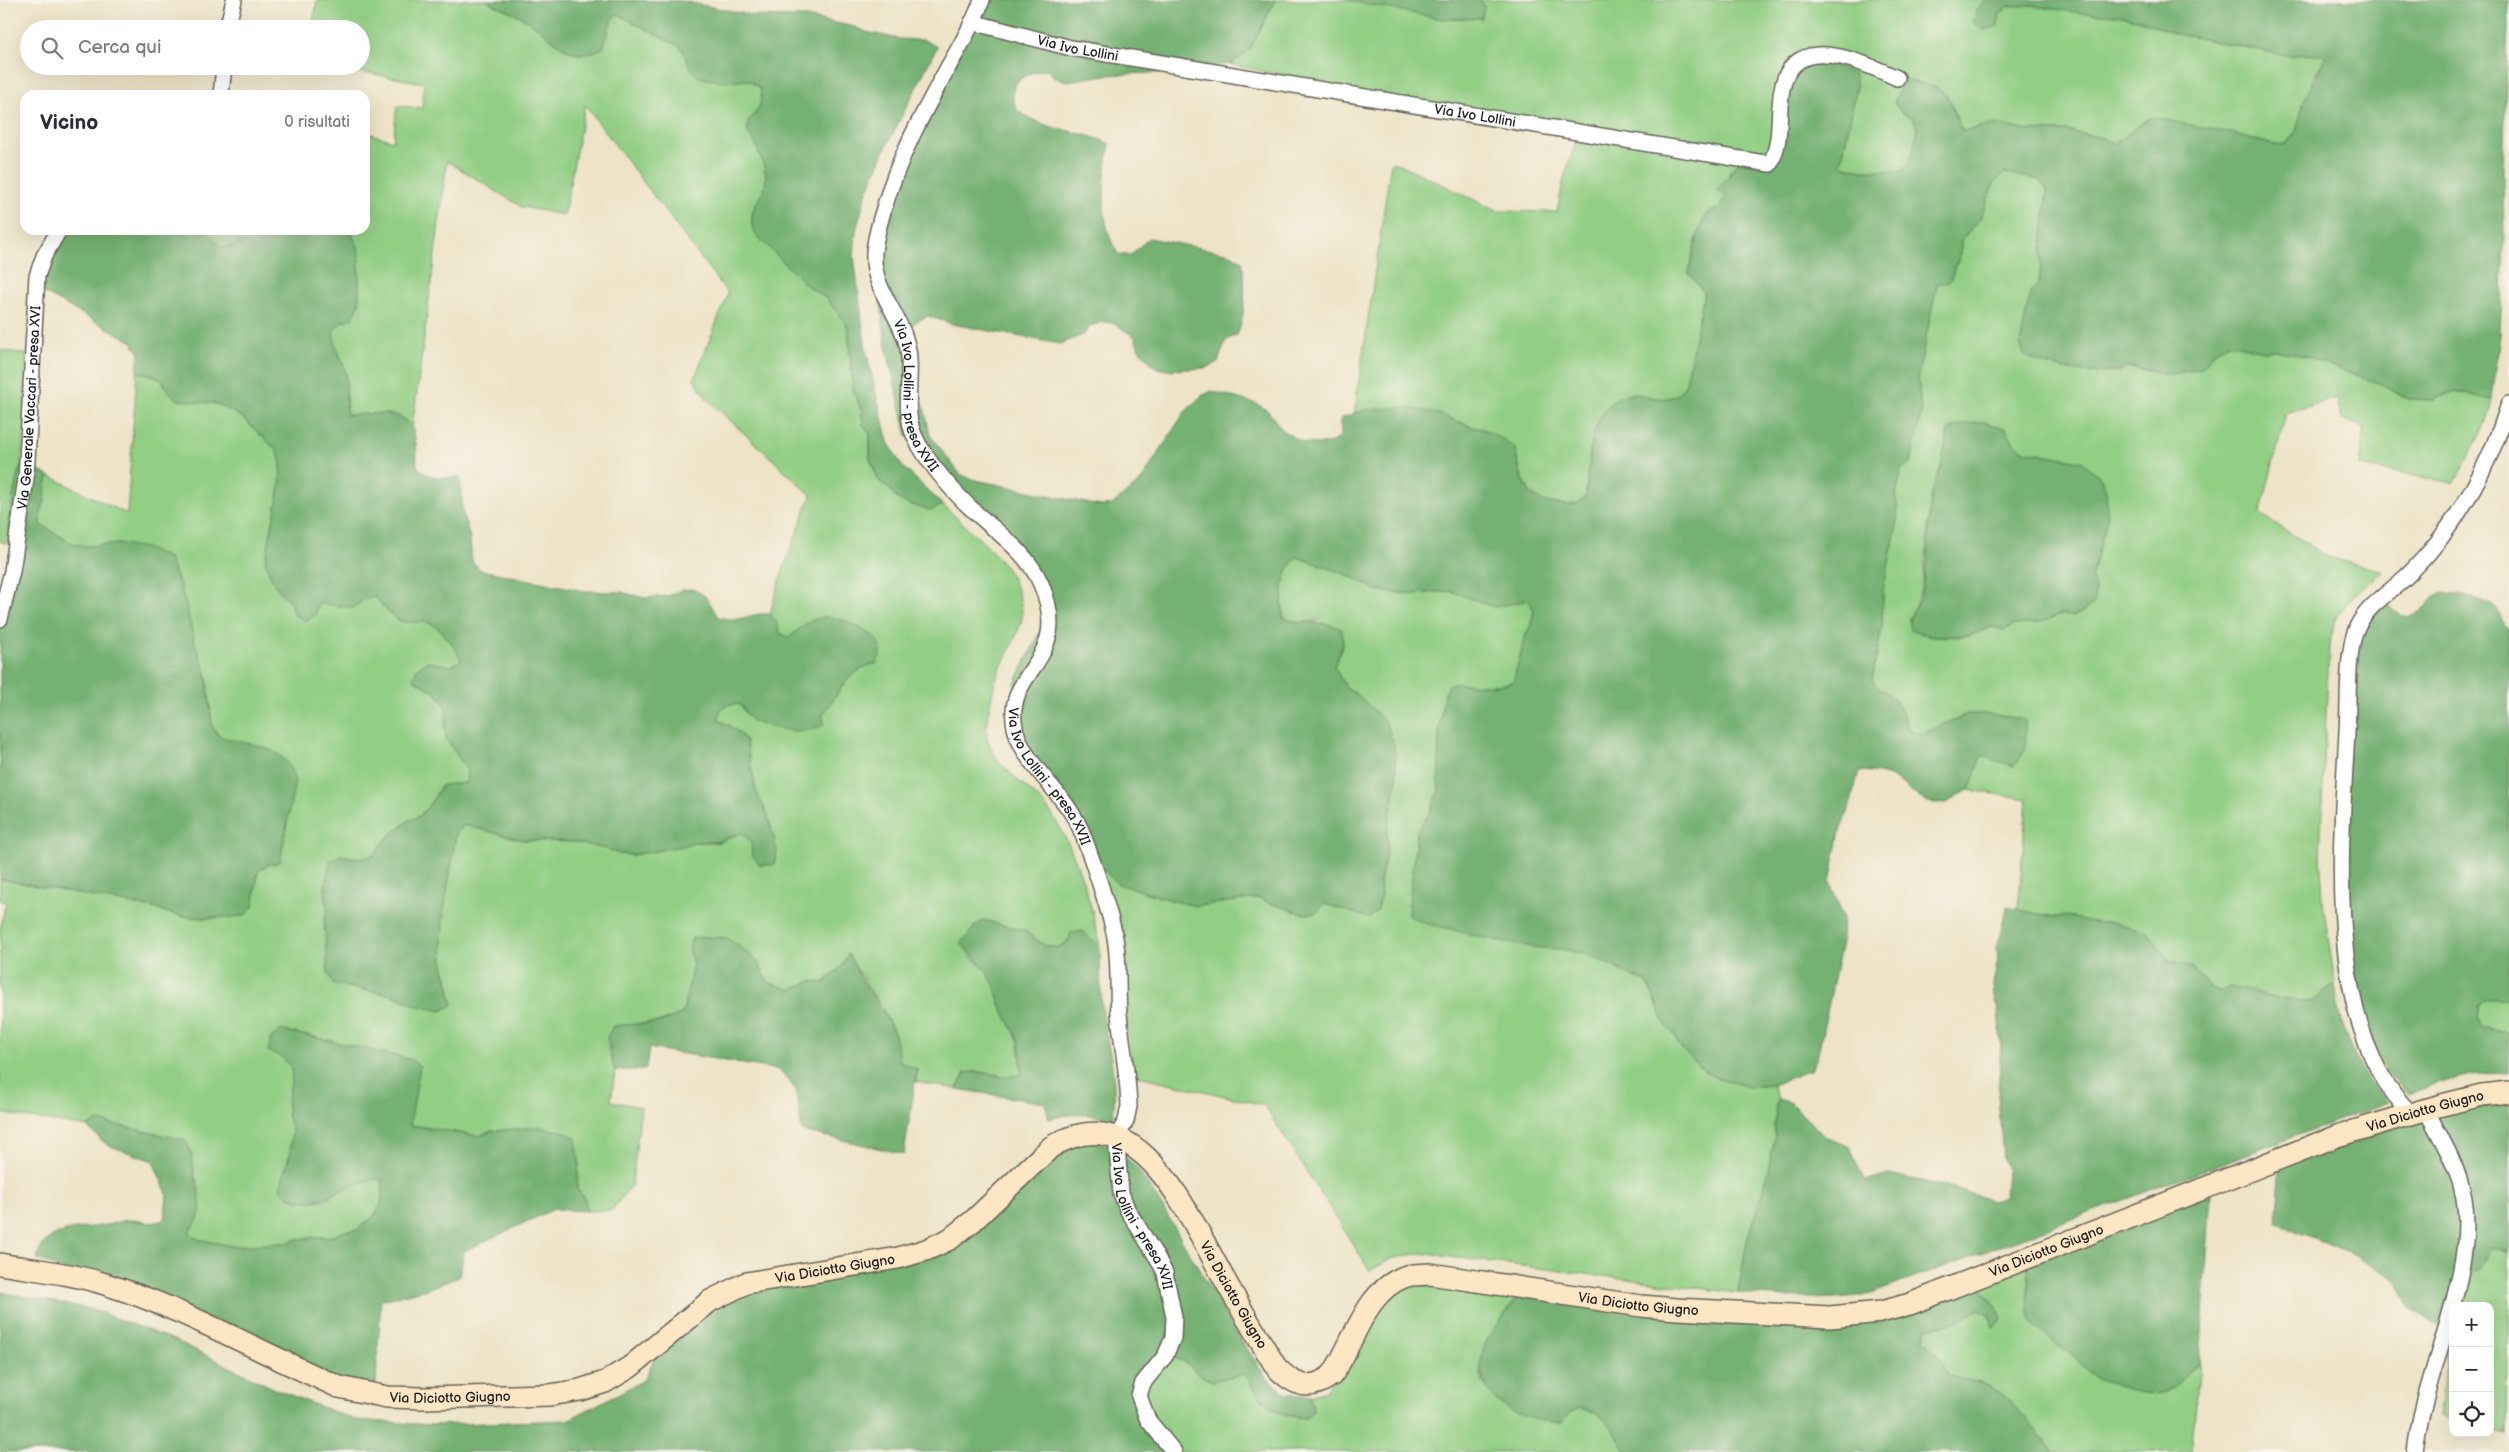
<!DOCTYPE html>
<html lang="it">
<meta charset="utf-8">
<style>
body{margin:0;font-family:"Balsamiq Sans",sans-serif;background:#f2f2f3;color:#2b2b33}
.controls{position:absolute;right:15px;bottom:15px;display:grid;overflow:hidden;border-radius:10px;box-shadow:0 5px 20px #0002}
.controls button{width:45px;height:45px;display:grid;place-items:center;padding:0;border:0;border-bottom:1px solid #e1e1e2;background:#fff;color:#2b2b33;font:25px sans-serif}
.list{margin:0;padding:0;list-style:none}
h2{display:flex;justify-content:space-between;align-items:center;height:65px;margin:0;padding:0 20px;font-size:21px}
h2 small{font-size:16px;font-weight:400;color:#7c7c81}
.icon{flex:none;width:28px;height:28px;fill:none;stroke:currentColor;stroke-width:2;stroke-linecap:round;stroke-linejoin:round}
.map{position:relative;flex:none;width:2509px;height:1452px;overflow:hidden}
.search{position:absolute;background:#fff;box-shadow:0 5px 20px #0002;left:20px;top:20px;width:350px;height:55px;display:flex;align-items:center;gap:12px;box-sizing:border-box;padding:0 18px;border-radius:28px;color:#7c7c81;font-size:19px}
.panel{position:absolute;background:#fff;box-shadow:0 5px 20px #0002;left:20px;top:90px;width:350px;height:145px;border-radius:15px}
.map>svg:first-child{display:block}
.green{fill:#92ce84;stroke:#577550;fill-rule:evenodd}
.forest{fill:#75b172;stroke:#486647}
.lines{fill:none;stroke-linecap:round;stroke-linejoin:round}
.street-casing{stroke:#656258;stroke-width:18}
.secondary-casing{stroke:#656258;stroke-width:24}
.street{stroke:#fff;stroke-width:15}
.secondary{stroke:#fce6c4;stroke-width:21}
.labels{text-anchor:middle;stroke-width:4;stroke-linejoin:round;paint-order:stroke}
.street-label{font-size:14px;fill:#1c1c1c;stroke:#f7f3e8}
</style>
<div class="map">
<svg width="2509" height="1452" viewBox="0 0 2509 1452">
<rect width="100%" height="100%" fill="#f7f3e8"/>
<filter id="ink" filterUnits="userSpaceOnUse"><feTurbulence type="fractalNoise" baseFrequency=".02" numOctaves="2"/><feDisplacementMap in="SourceGraphic" scale="10" xChannelSelector="R" yChannelSelector="G"/><feConvolveMatrix kernelMatrix="1 2 1 2 8 2 1 2 1" color-interpolation-filters="sRGB"/></filter>
<filter id="wash" filterUnits="userSpaceOnUse"><feTurbulence type="fractalNoise" baseFrequency=".0096" numOctaves="4" result="noise"/><feDisplacementMap in="SourceGraphic" scale="20" xChannelSelector="R" yChannelSelector="G"/><feGaussianBlur stdDeviation="1.12" result="paint"/><feColorMatrix in="noise" values="0 0 0 0 0 0 0 0 0 0 0 0 0 0 0 0 0 1.4 0 .05"/><feComposite in="paint" operator="in"/></filter>
<g filter="url(#wash)">
<rect width="100%" height="100%" fill="#ede3c6"/>
<path class="green" d="M317,0H486L526,19L567,50L580,55L607,35L610,24L617,13L681,47L691,69L722,82L748,80L760,88C763,104 760,109 748,121C754,135 765,162 766,176C767,200 743,207 755,234L806,285L827,299L848,327L853,389L862,412L863,424L870,434V459L879,481L889,488L896,498L931,510L943,505C961,523 990,546 1005,566C1015,580 1027,609 1020,626C1011,651 996,669 992,696C989,709 984,727 988,741C998,770 1028,785 1047,808C1071,836 1095,910 1100,948L1082,931L1057,948L1044,945L1025,931L983,920C970,930 968,938 968,954L986,970L997,989L999,1002L1019,1041L1022,1075C1001,1080 988,1068 965,1073L957,1089L916,1082L917,1069L900,1063L896,1036L880,1005L848,955L842,966L823,983L812,981L790,990L768,982L757,961L727,938L704,937L689,951L693,964L683,1013L661,1022L613,1026L608,1049L615,1071L611,1101L641,1107L632,1184L612,1210L587,1211L585,1199L577,1189L579,1162L575,1138L540,1127L492,1131L479,1136L410,1125L411,1113L387,1054L306,1035L281,1057L291,1066L292,1078L287,1104L288,1118L292,1129L290,1154L283,1176L289,1198L313,1201L326,1199L336,1192L369,1178L382,1179L383,1191L381,1204L375,1215L357,1230L345,1231L334,1236L297,1239L285,1243L232,1246L197,1239L189,1231L199,1187L195,1176L191,1150L99,1121L87,1127L0,1113V929L6,902L0,901V879L159,909C183,921 218,918 244,916L253,907L258,871C274,861 286,841 287,822L230,740L219,736L212,726L207,676L194,641L179,580L123,544L85,546L73,544L40,524C40,512 42,510 45,500C47,490 43,489 49,476L127,514L137,372C154,375 160,376 168,391L217,404L240,416L277,450L281,463L280,487L265,562L281,594L290,602L294,615L318,603L332,604L375,597C383,606 390,616 401,621C410,624 420,621 429,623C441,626 457,649 461,660L452,666L427,662L413,679L435,692L443,701L447,713L445,726L446,738L467,770L466,783L442,785L427,808L419,816L408,821L389,836L374,855L362,859L340,855L325,886L327,912L324,923L346,987L393,995L418,1006L451,989L443,965L442,940L443,916L456,834L464,825L523,840L573,842L607,849L620,854L632,855L682,846L694,842H719L741,833L751,841L752,855L774,838L767,814L756,791L746,742L729,725L719,720L720,710L729,704H740L745,713L823,714L848,679L865,665L874,636L845,621L805,624L789,638L780,633L777,623L770,614L780,579L811,495L708,400L694,379L728,294L585,105L564,215L522,207L447,161L412,430L405,420L395,414L347,415C345,402 347,389 346,376C343,359 334,347 333,331L342,322L353,317L359,293L358,246L349,230H365V132L393,141L397,106L422,108L424,83L328,66H361V29H312Z
M1275,0H1346L1454,20L1484,7L1481,0H1985L1977,10L2000,14L2009,6L2021,5L2117,15L2140,20L2173,33L2290,56L2303,54L2327,55L2313,78L2295,135L2285,144L2273,145L2236,134L2114,144L2103,138L2067,131H2031L1997,124L1962,131C1956,121 1956,115 1952,105C1945,85 1922,84 1904,80L1895,102L1901,112L1913,118L1918,129L1909,166L1899,172C1879,168 1861,174 1841,164L1857,86L1852,73L1820,60L1779,155L1730,171L1726,182L1716,189L1726,196C1724,200 1721,206 1718,209C1714,211 1710,211 1707,214C1700,221 1690,262 1689,273L1704,293L1686,383C1673,408 1655,397 1631,393L1587,472L1586,496L1577,504C1530,508 1524,490 1515,449L1483,429L1472,427L1461,422L1365,410L1354,414L1391,162L1402,165L1497,211L1557,212L1564,177L1580,130L1400,101L1230,64C1254,50 1263,24 1275,0Z
M2004,173L2040,180L2047,190L2041,274L2038,285L2030,293L2118,372L2129,367L2163,374L2202,368L2217,349L2229,343L2263,351L2275,350L2309,357L2386,386L2409,399L2433,400L2455,391L2492,400C2486,430 2468,457 2454,483L2360,466L2364,428L2341,418L2337,398L2286,413L2260,514L2330,558L2384,571L2353,596L2337,616L2329,645L2320,857L2324,909L2335,984L2312,1001L2287,1000L2230,987L2219,991L2208,986L2193,968L2168,959L2146,931L2111,922L2099,923L2018,911L2027,799L1969,790L1981,756L1992,758L1991,714H1967L1922,734L1909,730C1904,719 1901,707 1893,698C1885,689 1880,692 1872,680L1882,627L1883,590L1898,520L1896,496L1901,470L1921,414L1918,375L1937,283L1949,282L1958,261L1963,238L1980,219L1994,183ZM1984,422L2006,429L2012,441L2023,450L2083,462L2108,518L2091,577L2095,588L2073,616L2061,614L2039,623L2015,625L2004,630L1992,627L1969,636L1957,637L1933,636L1909,619C1931,577 1924,548 1930,504C1934,476 1949,451 1959,425Z
M204,230H255C248,243 237,246 222,247Z
M0,350L26,354L24,435L12,544L0,542Z
M1297,557L1343,573L1377,590L1388,592L1413,594L1451,591L1494,607L1529,600L1534,611L1531,624L1526,635L1513,682C1492,689 1472,682 1450,684L1442,707L1439,730V791L1433,802L1431,813L1423,822L1416,844L1408,914L1463,933L1534,947L1546,946L1580,953L1604,961L1625,974L1647,982L1666,1026L1674,1034L1679,1046L1715,1077L1749,1087L1773,1085L1778,1099L1774,1124L1775,1136L1765,1185L1748,1236L1738,1293L1419,1253L1390,1259L1370,1271L1264,1105L1134,1075L1099,865L1140,891L1174,901L1197,906L1258,898L1293,911L1316,913L1325,904L1347,910L1381,896L1380,883L1388,844L1387,830L1397,781L1358,695L1347,689L1334,667L1343,643L1320,621L1294,623L1283,617C1282,595 1280,574 1297,557Z
M2487,998H2509V1032L2479,1027L2477,1017L2479,1005Z
M2491,1248L2509,1251L2507,1434L2490,1430V1306H2453V1420L2440,1416L2448,1333L2436,1325L2461,1279L2468,1271L2480,1268Z
M2028,1263C2030,1280 2025,1310 2033,1323C2041,1338 2061,1344 2074,1356C2081,1364 2089,1374 2098,1379C2110,1386 2152,1398 2165,1392C2179,1386 2187,1371 2200,1363L2191,1452H2054L2015,1406L1990,1387L1980,1382L1957,1380L1949,1374L1925,1339L1927,1328L1949,1324L1980,1310L1990,1317L1994,1327L2002,1319L1998,1308L1976,1282Z
M1399,1283L1521,1291L1488,1338L1480,1372L1483,1383L1497,1401L1506,1408L1570,1413L1579,1408C1608,1413 1612,1429 1627,1452H1171L1138,1392L1162,1356L1173,1357L1185,1362L1202,1376L1212,1381L1244,1373C1262,1400 1271,1415 1306,1418L1314,1411L1310,1396L1326,1391L1377,1300Z"/>
<path class="forest" d="M486,0L682,1L756,16L806,17L855,27L866,32L900,39L924,40L937,47L887,145L866,194L856,231L854,257L866,351L888,442L902,466L943,505L931,510L907,504L896,498L889,488L879,481L870,459V434L863,424L862,412L853,389L848,327L827,299L806,285L755,234C744,209 763,203 766,179C766,171 763,163 760,156C756,146 756,141 748,133V121C760,109 763,104 760,88L748,80L722,82L699,77L691,69L681,47L617,14L610,24L603,48C570,67 551,34 525,19C513,12 497,7 486,0Z
M987,0H1275L1250,49L1241,57L1230,64L1218,65L1196,74L1169,72L1105,75L1068,81L1055,78L1047,70C1030,71 1007,80 1014,102C1016,106 1016,109 1020,112C1045,131 1082,130 1110,144C1103,178 1098,225 1119,255H1131L1149,238L1231,254L1242,261C1246,282 1246,316 1237,335L1226,340L1218,362L1207,368L1167,370L1156,368L1139,349L1135,337L1114,323L1102,322L1091,326L1083,335L1060,344L952,324L928,316L917,321L909,329L916,388L925,411L930,435L960,474L971,479L1100,506L1112,505L1140,482L1184,413L1201,396L1212,391L1257,404L1268,411L1283,431L1304,443L1328,444L1341,437V418L1365,410L1404,407L1439,414L1472,427L1483,429L1506,441L1515,449L1520,474L1531,495L1542,501L1565,505L1577,504L1586,496C1590,473 1587,446 1597,424C1625,361 1664,425 1686,383L1704,293L1689,273C1690,262 1700,222 1707,214C1710,211 1714,211 1717,209C1721,206 1724,200 1726,196L1716,189C1727,182 1729,172 1738,162L1771,167L1789,86L1798,64L1820,60L1853,73L1857,86L1841,164C1861,174 1878,168 1899,172L1909,166L1918,129L1913,118L1901,112L1894,102L1904,80C1922,84 1945,85 1952,105C1956,115 1956,121 1962,131L1997,124L2031,131H2067L2103,138L2114,144L2151,117L2236,134L2273,145L2285,144L2295,135L2304,101L2326,56L2303,54L2290,56L2173,33L2140,20L2117,15L2080,13L2034,6H2009L2000,14L1998,26L1985,30L1973,22L1977,10L1985,0H2509L2503,169L2504,242L2500,335L2492,400L2455,391L2433,400L2409,399L2386,386L2309,357L2275,350L2263,351L2229,343L2217,349L2202,368C2189,369 2177,375 2164,374C2153,373 2141,367 2129,367C2125,368 2120,371 2115,372C2085,375 2051,369 2024,355L2020,344L2030,293L2038,285L2040,274L2047,190L2040,180L2004,173L1994,183L1980,219L1963,238L1958,261L1949,282L1937,284L1918,375L1921,414L1911,462L1901,470L1896,496L1898,520L1883,590L1882,627L1872,680C1880,692 1885,689 1893,698C1901,707 1904,719 1909,730L1922,734L1967,714H1991L2025,720C2026,739 2028,752 2014,766L1981,756L1969,790L1958,795L1947,803C1915,805 1918,791 1893,778C1882,772 1871,772 1859,771L1850,806L1840,831L1830,882L1843,917L1842,942L1817,1058L1810,1070L1773,1085L1749,1087L1715,1077L1704,1071L1679,1046L1674,1034L1666,1026L1647,982C1624,973 1604,960 1581,953C1563,948 1548,949 1532,947C1504,943 1476,936 1450,929C1434,925 1420,925 1408,914L1417,832L1423,822L1431,813L1439,791V730L1444,695L1450,684C1472,682 1491,689 1513,682L1526,635L1531,624L1534,611L1529,600L1494,607L1451,591L1413,594L1388,592L1377,590L1343,573L1297,557C1280,574 1282,595 1283,617C1303,628 1319,618 1342,629L1343,643L1334,667L1347,689L1358,695L1385,721L1394,745L1397,781L1387,830L1388,843L1380,883L1381,896L1378,910L1369,918L1325,904L1316,913L1304,914L1269,903L1258,898L1197,906L1174,901L1118,884L1099,865L1075,813L1010,741L1008,721L1015,683L1041,630L1043,605L1023,554L907,436L886,346L875,257L886,201Z
M1346,0H1481L1484,7L1482,18L1441,19Z
M73,230H204L222,247C237,246 248,243 255,230H349L358,246L359,258V305L353,318L342,322L333,331C334,347 343,358 346,376C347,389 345,402 347,415C373,414 413,406 416,443C417,450 416,458 417,466C430,480 442,478 460,477L463,514L470,538L472,562L481,570L585,591L621,592L644,598L668,596L681,590L693,589L705,596L718,617C742,624 749,612 770,614L777,623L780,633L789,638C800,628 811,617 826,617C839,616 877,633 880,646C882,653 879,658 876,664C850,667 837,695 823,714L824,724C804,738 775,728 752,721L740,704H729L720,710L719,720L739,732L746,742L756,791L767,814L774,838L777,851L774,865H760L752,855L751,841L741,833L719,842H694L683,846L632,855L620,854L607,849L573,842L523,840L464,825L456,834L443,916L442,940L443,965L453,1005L441,1011L418,1006L393,995L333,984L328,973L324,923L327,912L325,886L330,861L340,855L362,859L374,855L389,836L408,821L419,816L427,808L442,785L466,783L467,770L446,739L445,726L447,713L443,701L435,692L413,679L417,668L427,662L452,666L461,660C457,649 440,626 429,623C420,621 410,624 401,621C390,616 383,606 375,597L363,600L354,608L318,603L316,614L306,621L294,615L290,602L274,584L265,562L280,487L281,463L277,450L240,416L217,404L178,400L168,391L162,380L150,374L137,372L139,351L133,346L134,343L41,291L56,247Z
M1984,422L2006,429L2012,441L2023,450L2083,462L2102,479L2106,490L2108,518L2091,577L2095,588L2094,603L2084,611L2073,616L2061,614L2039,623L2015,625L2004,630L1992,627L1969,636H1933L1910,631L1909,619L1920,598L1927,563L1930,504L1935,482L1941,469L1948,430L1959,425Z
M26,459L36,469L49,476C43,489 47,490 45,500C42,510 40,512 40,524L73,544L85,546L123,544L146,548L169,558L186,604L194,641L207,676L212,726L219,736C250,747 286,741 295,781L280,862L268,865L258,871L253,907L244,916C218,918 183,921 159,909L0,879V628L7,620L14,551L8,529L9,518L18,472Z
M2443,592C2454,594 2491,600 2497,609C2501,617 2501,623 2509,629V998L2487,999L2479,1005L2477,1017L2480,1027L2509,1032V1074C2469,1071 2446,1081 2408,1094L2386,1072L2363,1019L2345,906L2350,648L2383,599C2390,610 2405,623 2419,613C2428,607 2432,598 2443,592Z
M2007,907L2052,917L2064,916L2099,923L2111,922L2146,931L2168,959L2193,968L2208,986L2219,991L2230,987L2287,1000L2312,1001L2335,984C2340,1028 2355,1070 2387,1102L1871,1294C1826,1302 1783,1297 1738,1293L1748,1236L1765,1185L1775,1136L1774,1124L1778,1099L1791,1103L1825,1137L1850,1147L1864,1181L1889,1174L1958,1189L1992,1201L2005,1197L2007,1170L2003,1159L1998,1095L2001,1045L1998,1009L1994,998L1993,984L1998,959L1997,946Z
M983,920L1025,931L1044,945L1057,948L1067,943L1071,933L1083,931L1100,948C1101,971 1100,994 1103,1017C1109,1051 1119,1085 1112,1120C1091,1113 1070,1113 1049,1119L1045,1103L957,1089L965,1073C985,1069 1003,1081 1022,1074L1019,1041L999,1002L996,989L986,970L961,944L975,926Z
M704,937L727,938L748,953L757,961L768,982L790,990L812,981L824,983L842,966L848,954C853,961 855,968 859,975C877,1005 897,1025 900,1062L917,1069L904,1154L802,1131L796,1090L780,1070L649,1048L646,1069L615,1071L607,1037L613,1026L661,1022L683,1013L693,964L689,951L692,938Z
M281,1030L410,1059L420,1066L410,1125L479,1136L492,1131L540,1127L565,1132L576,1138L579,1162L577,1189L585,1199L587,1211L554,1209L464,1251L459,1277L424,1290L381,1300L375,1397L37,1259C44,1226 79,1230 106,1225C115,1224 122,1219 132,1220C147,1221 150,1226 165,1219L167,1194L153,1161L107,1145L87,1127L98,1121L185,1140C192,1151 192,1160 194,1173C198,1196 209,1211 189,1231L197,1239L232,1246L285,1243L297,1239L334,1236L345,1231L357,1230L375,1215L381,1204L383,1191L382,1179C346,1177 312,1222 280,1189L290,1154L292,1129L288,1118L287,1104L292,1078L291,1066L281,1057L268,1051L271,1038Z
M2509,1099V1251L2491,1248L2480,1268L2468,1271L2461,1279L2436,1325L2408,1307L2396,1280L2358,1256L2276,1223L2281,1166L2411,1119Z
M1091,1139L1122,1153L1137,1168L1165,1211L1235,1331L1268,1380L1285,1393L1310,1396L1314,1411L1306,1418C1269,1415 1263,1401 1244,1374L1212,1381L1202,1376L1185,1362L1173,1357L1163,1356L1138,1392L1171,1452H0V1292L91,1309L177,1341L275,1389L355,1420L431,1425L568,1420L644,1380L658,1351L732,1294L910,1259L1025,1170Z
M2211,1193L2200,1363C2187,1371 2179,1386 2165,1392C2152,1398 2110,1386 2098,1379C2089,1374 2081,1364 2074,1356C2061,1344 2041,1338 2033,1323C2025,1310 2030,1280 2028,1263Z
M1976,1282L1998,1308L2002,1319L1993,1327L1990,1317L1980,1310L1949,1324L1927,1328L1925,1339L1949,1374L1958,1380L1980,1382L1990,1387L2015,1406L2054,1452H1627C1612,1429 1608,1413 1579,1408L1570,1413L1562,1422C1515,1424 1462,1392 1488,1338C1497,1321 1513,1308 1521,1291L1807,1324Z"/>
</g>
<g filter="url(#ink)">
<g class="lines">
<defs>
<g id="street">
<path id="s1" d="M982,0C973,25 959,48 946,71C922,115 899,157 885,205C880,221 875,237 874,253C872,286 895,308 905,338C916,369 901,405 914,435C925,460 955,494 975,512C1000,535 1027,552 1041,584C1073,660 1009,667 1014,721C1018,763 1068,793 1083,835C1094,865 1105,897 1113,928C1120,956 1117,986 1119,1014C1122,1045 1128,1075 1129,1106L1126,1121L1116,1138L1121,1193L1127,1209L1158,1259L1165,1273L1174,1317L1173,1338L1165,1356L1143,1383L1139,1396L1148,1420L1174,1452"/>
<path id="s2" d="M972,22L1071,48L1770,164C1783,140 1777,115 1782,89C1793,30 1863,62 1897,78"/>
<path d="M227,29L234,0"/>
<path d="M221,95L224,66"/>
<path id="s3" d="M0,619L12,571L26,479L37,276L44,256L59,230"/>
<path d="M2412,1114C2323,1032 2341,843 2347,732C2349,704 2346,651 2357,627C2369,603 2393,591 2411,572C2457,526 2490,465 2509,404"/>
<path d="M2415,1452C2423,1373 2477,1274 2464,1198C2458,1166 2441,1138 2426,1110"/>
</g>
<g id="secondary">
<path id="s4" d="M0,1264C35,1270 71,1273 105,1284C186,1309 261,1353 339,1387L387,1397L423,1398L550,1395L580,1390L605,1382L630,1367L710,1301L746,1283L898,1258L926,1250L950,1239L974,1220L1051,1147C1136,1095 1184,1206 1216,1264C1235,1299 1255,1333 1276,1367C1294,1386 1310,1392 1332,1375C1354,1344 1364,1292 1404,1277C1411,1274 1422,1275 1430,1274L1641,1306L1677,1309L1830,1317L1881,1312L1910,1304L2337,1136L2438,1106L2482,1095L2509,1092"/>
</g>
</defs>
<use href="#street" class="street-casing"/>
<use href="#secondary" class="secondary-casing"/>
<use href="#street" class="street"/>
<use href="#secondary" class="secondary"/>
</g>
</g>
<g class="labels">
<g class="street-label">
<text dy="5" stroke="none"><textPath href="#s2" startOffset="109">Via Ivo Lollini</textPath></text>
<text dy="5" stroke="none"><textPath href="#s2" startOffset="512">Via Ivo Lollini</textPath></text>
<text dy="5" stroke="none"><textPath href="#s1" startOffset="428">Via Ivo Lollini - presa XVII</textPath></text>
<text dy="5" stroke="none"><textPath href="#s3" startOffset="214">Via Generale Vaccari - presa XVI</textPath></text>
<text dy="5" stroke="none"><textPath href="#s1" startOffset="876">Via Ivo Lollini - presa XVII</textPath></text>
<text dy="5" stroke="none"><textPath href="#s4" startOffset="2752">Via Diciotto Giugno</textPath></text>
<text dy="5" stroke="none"><textPath href="#s1" startOffset="1341">Via Ivo Lollini - presa XVII</textPath></text>
<text dy="5" stroke="none"><textPath href="#s4" startOffset="2348">Via Diciotto Giugno</textPath></text>
<text dy="5" stroke="none"><textPath href="#s4" startOffset="895">Via Diciotto Giugno</textPath></text>
<text dy="5" stroke="none"><textPath href="#s4" startOffset="1419">Via Diciotto Giugno</textPath></text>
<text dy="5" stroke="none"><textPath href="#s4" startOffset="1928">Via Diciotto Giugno</textPath></text>
<text dy="5" stroke="none"><textPath href="#s4" startOffset="475">Via Diciotto Giugno</textPath></text>
</g>
</g>
</svg>
<div class="controls">
<button>+</button>
<button>−</button>
<button><svg class="icon" aria-label="locate" viewBox="0 0 24 24"><circle cx="12" cy="12" r="6"/><path d="M12 2v4M12 18v4M2 12h4M18 12h4"/></svg></button>
</div>
<div class="search"><svg class="icon" aria-label="search" viewBox="0 0 24 24"><circle cx="10" cy="10" r="6"/><path d="M15 15l6 6"/></svg>Cerca qui</div>
<section class="panel">
<h2>Vicino<small>0 risultati</small></h2>
<ul class="list">
</ul>
</section>
</div>
